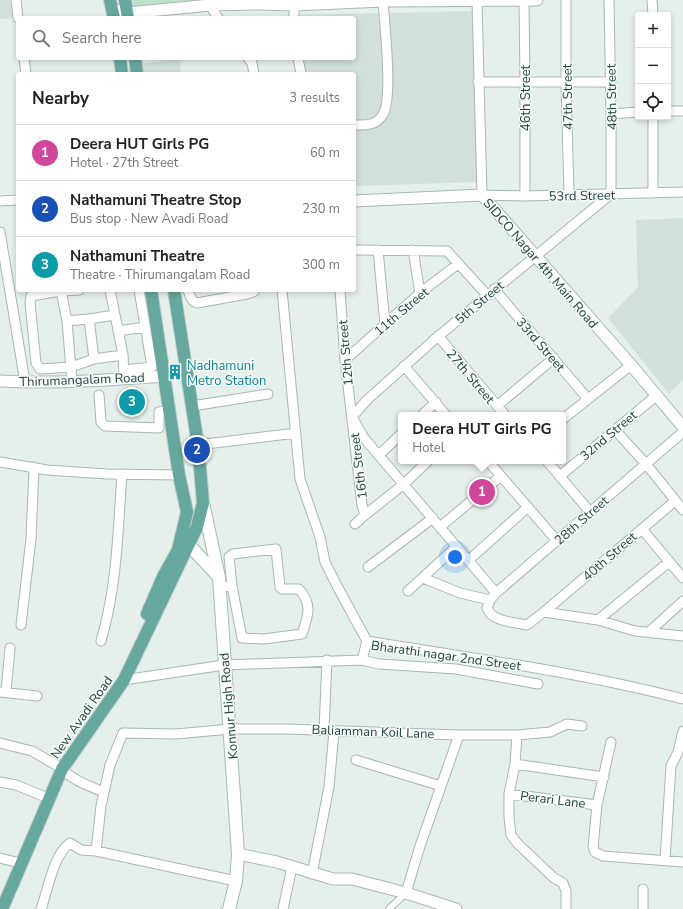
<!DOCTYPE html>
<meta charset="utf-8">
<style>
body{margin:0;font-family:"Nunito Sans",sans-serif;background:#f2f2f2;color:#222}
.controls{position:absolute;right:12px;top:12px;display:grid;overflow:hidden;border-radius:4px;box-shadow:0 2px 6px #0003}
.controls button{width:36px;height:36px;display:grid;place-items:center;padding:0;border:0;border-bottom:1px solid #e0e0e0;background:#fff;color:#222;font:20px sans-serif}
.you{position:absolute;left:455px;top:557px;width:14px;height:14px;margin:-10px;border:3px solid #fff;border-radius:50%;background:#1a73e8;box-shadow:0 0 0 6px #1a73e833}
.badge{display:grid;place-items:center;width:26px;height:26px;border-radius:50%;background:#b45309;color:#fff;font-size:13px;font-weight:700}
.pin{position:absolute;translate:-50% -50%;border:2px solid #fff;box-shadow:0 1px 4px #0006}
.popup{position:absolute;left:398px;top:412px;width:168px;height:52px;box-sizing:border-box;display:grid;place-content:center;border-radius:4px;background:#fff;filter:drop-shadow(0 1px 3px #0005);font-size:13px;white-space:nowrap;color:#767676}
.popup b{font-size:15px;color:#222}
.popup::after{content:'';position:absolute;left:50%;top:100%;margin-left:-8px;border:8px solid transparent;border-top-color:#fff}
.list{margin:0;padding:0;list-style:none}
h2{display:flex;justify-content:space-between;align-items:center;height:52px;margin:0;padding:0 16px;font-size:17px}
h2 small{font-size:13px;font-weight:400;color:#767676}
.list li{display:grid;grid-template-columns:26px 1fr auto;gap:12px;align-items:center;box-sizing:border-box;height:56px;padding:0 16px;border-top:1px solid #e0e0e0}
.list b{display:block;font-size:15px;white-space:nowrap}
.list p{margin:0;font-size:13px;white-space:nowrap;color:#767676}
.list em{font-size:13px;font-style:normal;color:#767676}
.icon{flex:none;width:22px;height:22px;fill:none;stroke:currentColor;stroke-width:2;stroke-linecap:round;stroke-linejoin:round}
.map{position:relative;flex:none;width:683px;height:909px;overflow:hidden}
.search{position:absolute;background:#fff;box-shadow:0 2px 6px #0003;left:16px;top:16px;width:340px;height:44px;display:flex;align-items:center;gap:10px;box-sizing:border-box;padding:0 14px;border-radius:4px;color:#767676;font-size:15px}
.panel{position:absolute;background:#fff;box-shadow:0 2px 6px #0003;left:16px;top:72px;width:340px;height:220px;border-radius:4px}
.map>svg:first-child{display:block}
.built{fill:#d3dfdb}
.green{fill:#bde1cb}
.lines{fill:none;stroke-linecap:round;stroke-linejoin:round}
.pedestrian-casing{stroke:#a7b8b4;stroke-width:8}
.minor-casing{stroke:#a7b8b4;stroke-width:11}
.tertiary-casing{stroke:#a7b8b4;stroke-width:13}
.secondary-casing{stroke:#a2bcb6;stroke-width:14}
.primary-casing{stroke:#c1cac9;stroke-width:14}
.pedestrian{stroke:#fff;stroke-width:6}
.minor{stroke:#fff;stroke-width:9}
.tertiary{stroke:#fff;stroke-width:11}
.secondary{stroke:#fff;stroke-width:12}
.primary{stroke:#67a89e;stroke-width:12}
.labels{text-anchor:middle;stroke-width:3;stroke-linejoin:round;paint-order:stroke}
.street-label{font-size:13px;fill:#22433e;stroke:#f6fbf9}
.culture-label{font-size:13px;fill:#0d838f;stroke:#f6fbf9;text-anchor:start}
</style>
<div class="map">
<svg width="683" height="909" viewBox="0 0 683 909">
<rect width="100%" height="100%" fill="#e5efec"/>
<path class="built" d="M0,0H14L15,18L0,19Z
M473,11L479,182L354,186V74H305L302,58H354V18H295V15Z
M180,58L181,74H142L141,64Z
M683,218V379L669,394L608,318L638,287L636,220Z"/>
<path class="green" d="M132,0H199L133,6Z"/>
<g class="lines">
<defs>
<path id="pedestrian" d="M389,909L406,893"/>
<path id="minor" d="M16,0L18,18
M566,0V82L569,194
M652,0L653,15
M477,1L482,195L525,196L683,192
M524,1L525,83V196
M210,5L218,18
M294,5V18
M24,58L26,74
M248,58L252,63L254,74
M298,58L301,74
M478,82H611
M668,111H683
M611,114L638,112
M354,125C365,125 375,126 382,116C394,101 384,22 383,0
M653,193V117
M0,201L18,200
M0,232L25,382
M354,250L447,251L487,295
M378,250L385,324
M413,250L420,293
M494,289L588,399
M79,290L61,291L31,296L30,303L36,363L40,369L71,367L94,359
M110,290L115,315
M188,290C190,296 191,301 197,303L247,294L253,292L255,290
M282,290L300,479L320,537L325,562L337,586L367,641
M340,290L345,360L362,505L365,515
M61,291L67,321L72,381
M89,319L115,315L123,355
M67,321L89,319L94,359L123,355L124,379
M118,331L145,327
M438,336L505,415
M345,360L420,293L458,264
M404,366L446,415
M124,370L152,367L139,290
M99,395L101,422L105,426L159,428V412L169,410
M192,406L268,394
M497,406L554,358
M422,415L436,402
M352,417L367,400L435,339L611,194V114L609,0
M352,417L364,438L496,593
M563,419L631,365
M615,430L646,464L683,510
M683,432L496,593L490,600L487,608C492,622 514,622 527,625L544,612L598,620L635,631L683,636
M198,445L296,433
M379,455L401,434
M488,461L557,541
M547,461L590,512
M0,462L47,470L107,474L179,475
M560,476L657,395
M355,524L365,515L404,484L428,461
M440,527L501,476
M642,529L683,578
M469,560L528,507
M368,567L433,518
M423,578L460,593L490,600
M219,587L232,586L242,638L264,639L302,634C308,616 313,605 299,589H282L280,587L276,549L233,554L229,557L232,586
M408,591L457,546
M544,612L675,501
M598,620L669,562
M21,625L31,539L34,467
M649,632L683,601
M101,641C117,587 118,530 122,474
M367,641C472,658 579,672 683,699
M362,660L379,664L456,669L538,684
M124,680L224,665L362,660L367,641
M1,692L37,696
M6,692L10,648
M324,730L327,660
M517,735L515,764L509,794V817L511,835L517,843L554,878L563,883L566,891V909
M611,742L597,805L593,847L595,852L603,856L683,862
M0,743L32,751L56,765
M356,760L441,786
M515,764L604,777
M62,769C74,781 89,786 104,792
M0,782L16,785L43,796
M509,794L597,805
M0,858L16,862
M665,860L671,766L678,752L683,731
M312,874L329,787L334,731
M236,881L96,851L101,806L110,765L123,733L176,734L230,729H287L459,735H517L550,732L567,724L582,726
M406,893L420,846L459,735
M41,909C48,890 53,855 70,843L81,850L96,851
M283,909L292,867
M643,909V889"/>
<path id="tertiary" d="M113,10L128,13L210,5L258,4L294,5L383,1L537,0
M354,201L482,195L631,365L683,427
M0,381C55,384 110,380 165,376
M238,854L277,862L333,879H352L406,893L456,909"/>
<path id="secondary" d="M203,503L219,577L238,854L236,881L229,909
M181,541L188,544L218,576"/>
<path id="primary" d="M110,0L114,18
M125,0L128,18
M120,58L122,74
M135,58L137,74
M147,614L163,577L178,550L187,512L179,475L151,290
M2,909L62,769L124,680L197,527L203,503L198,445L174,290"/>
</defs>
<use href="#pedestrian" class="pedestrian-casing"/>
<use href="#minor" class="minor-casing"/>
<use href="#tertiary" class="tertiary-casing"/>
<use href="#secondary" class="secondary-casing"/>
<use href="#primary" class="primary-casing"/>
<use href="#pedestrian" class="pedestrian"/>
<use href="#minor" class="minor"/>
<use href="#tertiary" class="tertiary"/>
<use href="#secondary" class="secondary"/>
<use href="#primary" class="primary"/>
</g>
<defs>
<symbol id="building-bare" viewBox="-9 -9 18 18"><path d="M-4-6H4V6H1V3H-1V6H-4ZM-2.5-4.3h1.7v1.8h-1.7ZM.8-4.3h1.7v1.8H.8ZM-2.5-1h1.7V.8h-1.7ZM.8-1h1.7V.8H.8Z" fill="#0f9aa8" stroke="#f6fbf9" stroke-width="2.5" paint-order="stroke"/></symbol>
</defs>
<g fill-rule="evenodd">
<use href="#building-bare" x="164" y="361" width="22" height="22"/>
</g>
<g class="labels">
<g class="street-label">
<text transform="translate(567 97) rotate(-91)" y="5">47th Street</text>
<text transform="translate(611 97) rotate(-91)" y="5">48th Street</text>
<text transform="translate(525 98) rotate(-90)" y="5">46th Street</text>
<text transform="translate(582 195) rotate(-1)" y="5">53rd Street</text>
<text transform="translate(541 263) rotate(49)" y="5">SIDCO Nagar 4th Main Road</text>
<text transform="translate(479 302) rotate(-40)" y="5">5th Street</text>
<text transform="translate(401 311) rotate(-40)" y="5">11th Street</text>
<text transform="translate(541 344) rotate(49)" y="5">33rd Street</text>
<text transform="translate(345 353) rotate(-95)" y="5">12th Street</text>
<text transform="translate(471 376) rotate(50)" y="5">27th Street</text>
<text transform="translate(82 379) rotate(-2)" y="5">Thirumangalam Road</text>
<text transform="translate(608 435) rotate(-40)" y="5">32nd Street</text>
<text transform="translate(358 466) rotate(-97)" y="5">16th Street</text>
<text transform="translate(581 520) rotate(-41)" y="5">28th Street</text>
<text transform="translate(609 556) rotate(-41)" y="5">40th Street</text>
<text transform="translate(446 655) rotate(8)" y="5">Bharathi nagar 2nd Street</text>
<text transform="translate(228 706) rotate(-95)" y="5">Konnur High Road</text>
<text transform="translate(81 717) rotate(-55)" y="5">New Avadi Road</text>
<text transform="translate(373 731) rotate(2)" y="5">Baliamman Koil Lane</text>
<text transform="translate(553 799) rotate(7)" y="5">Perari Lane</text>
</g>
<g class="culture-label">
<text x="187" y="370">Nadhamuni<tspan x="187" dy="15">Metro Station</tspan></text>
</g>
</g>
</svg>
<div class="controls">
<button>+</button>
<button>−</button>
<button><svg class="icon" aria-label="locate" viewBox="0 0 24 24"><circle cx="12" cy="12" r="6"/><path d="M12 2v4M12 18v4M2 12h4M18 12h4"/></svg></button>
</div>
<div class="you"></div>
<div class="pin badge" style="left:482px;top:492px;background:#d1479c">1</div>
<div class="popup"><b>Deera HUT Girls PG</b>Hotel</div>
<div class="pin badge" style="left:197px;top:450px;background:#1a4fb4">2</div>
<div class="pin badge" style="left:132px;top:402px;background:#0f9aa8">3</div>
<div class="search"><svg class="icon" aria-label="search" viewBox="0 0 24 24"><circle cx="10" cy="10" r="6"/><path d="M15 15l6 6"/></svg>Search here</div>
<section class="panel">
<h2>Nearby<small>3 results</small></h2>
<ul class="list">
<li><span class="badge" style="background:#d1479c">1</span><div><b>Deera HUT Girls PG</b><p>Hotel · 27th Street</p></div><em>60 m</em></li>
<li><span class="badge" style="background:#1a4fb4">2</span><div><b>Nathamuni Theatre Stop</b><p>Bus stop · New Avadi Road</p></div><em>230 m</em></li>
<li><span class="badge" style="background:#0f9aa8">3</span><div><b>Nathamuni Theatre</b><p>Theatre · Thirumangalam Road</p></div><em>300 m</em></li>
</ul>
</section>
</div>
